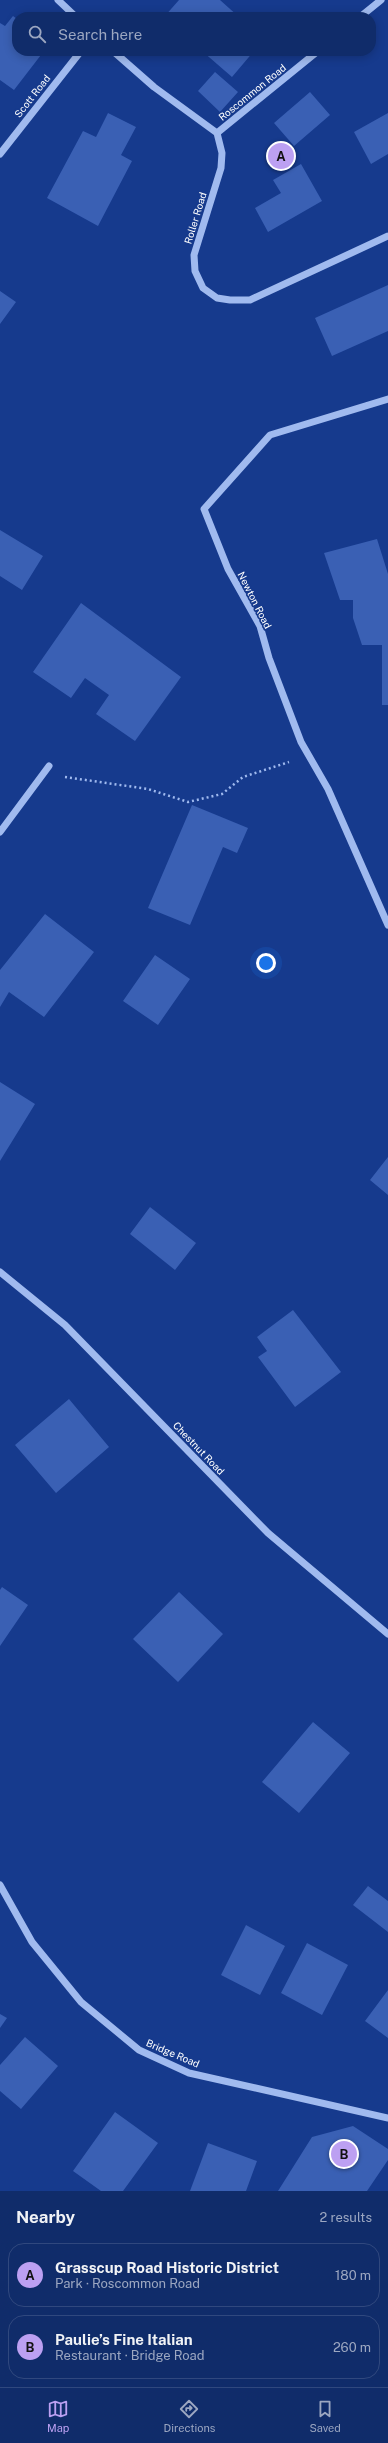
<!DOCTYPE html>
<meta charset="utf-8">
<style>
body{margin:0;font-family:"Public Sans",sans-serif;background:#193470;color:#f1f3f6}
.you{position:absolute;left:266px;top:963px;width:14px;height:14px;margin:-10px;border:3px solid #fff;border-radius:50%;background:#1a73e8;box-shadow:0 0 0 6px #1a73e833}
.badge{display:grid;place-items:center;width:26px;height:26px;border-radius:50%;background:#bca0f2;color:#111;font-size:13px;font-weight:700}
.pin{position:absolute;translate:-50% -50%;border:2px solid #fff;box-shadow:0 1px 4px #0006}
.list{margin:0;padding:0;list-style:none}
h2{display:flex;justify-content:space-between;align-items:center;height:52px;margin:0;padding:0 16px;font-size:17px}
h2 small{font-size:13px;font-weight:400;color:#9ca7c1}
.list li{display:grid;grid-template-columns:26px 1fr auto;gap:12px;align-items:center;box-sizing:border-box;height:64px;margin:0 8px 8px;padding:0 8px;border:1px solid #30487e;border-radius:16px}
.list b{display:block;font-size:15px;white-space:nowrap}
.list p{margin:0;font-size:13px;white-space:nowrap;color:#9ca7c1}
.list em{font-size:13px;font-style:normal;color:#9ca7c1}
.icon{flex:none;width:22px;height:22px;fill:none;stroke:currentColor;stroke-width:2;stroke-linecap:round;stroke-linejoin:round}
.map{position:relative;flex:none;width:388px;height:2191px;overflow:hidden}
.search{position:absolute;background:#102c6a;box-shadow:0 2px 10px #0003;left:12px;right:12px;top:12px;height:44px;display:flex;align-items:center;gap:10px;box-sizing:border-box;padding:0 14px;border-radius:16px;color:#9ca7c1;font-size:15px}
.sheet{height:196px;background:#102c6a}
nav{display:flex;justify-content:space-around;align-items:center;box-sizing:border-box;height:56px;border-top:1px solid #30487e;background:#102c6a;font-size:11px;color:#9ca7c1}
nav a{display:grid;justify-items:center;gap:2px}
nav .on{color:#bca0f2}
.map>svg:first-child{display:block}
.building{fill:#3a60b4}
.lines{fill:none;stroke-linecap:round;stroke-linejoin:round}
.path{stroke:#a0baef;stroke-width:2.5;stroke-dasharray:2 3;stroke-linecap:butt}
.minor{stroke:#a0baef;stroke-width:7}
.labels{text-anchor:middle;stroke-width:3.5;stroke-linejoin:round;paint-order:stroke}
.street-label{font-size:10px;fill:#fff;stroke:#163a8d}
</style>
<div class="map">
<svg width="388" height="2191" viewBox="0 0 388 2191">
<rect width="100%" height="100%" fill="#163a8d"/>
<path class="building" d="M179,0H220L239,17H164Z
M13,16L17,19V51H44L14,90L0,80V23L5,26Z
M202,51H254L232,77Z
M215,72L238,92L220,112L198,91Z
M310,92L330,115L294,146L274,123Z
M108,113L136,127L121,155L132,161L98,226L47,198L83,131L96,137Z
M388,113V154L371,164L354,132Z
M301,164L322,201L268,232L255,208L281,193L273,180Z
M388,285V331L332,356L315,318Z
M0,291L16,302L0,324Z
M0,530L43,556L22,590L0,576Z
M377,539L388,574V705H382V645H362L353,618V600H340L324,553Z
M81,603L181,677L135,741L96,714L109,695L85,678L71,698L33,672Z
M192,805L248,828L237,853L223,847L190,925L148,908Z
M45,914L94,952L44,1017L9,992L0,1007V970Z
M155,955L190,979L158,1025L123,1001Z
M0,1082L35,1104L0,1161Z
M388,1157V1195L370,1180Z
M150,1207L196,1243L175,1270L130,1234Z
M293,1310L341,1372L295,1407L258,1357L267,1351L257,1337Z
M69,1399L109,1447L56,1493L15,1445Z
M2,1587L28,1605L0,1646V1590Z
M179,1592L223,1634L178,1682L133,1639Z
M313,1722L350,1753L299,1813L262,1782Z
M368,1886L388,1901V1932L353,1905Z
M246,1925L285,1946L260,1995L221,1975Z
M307,1943L348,1965L322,2015L281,1993Z
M388,1990V2038L365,2021Z
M0,2014L7,2018L0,2028Z
M25,2037L58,2066L21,2109L0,2091V2065Z
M115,2112L158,2143L123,2191H101L73,2171Z
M353,2126L388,2149V2160L367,2191H278L312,2137Z
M208,2143L257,2161L246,2191H190Z"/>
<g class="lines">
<path class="path" d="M65,777L148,789L188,802L222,794L243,777L289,762"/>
<path class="minor" d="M58,0L76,17
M360,17L381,0
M113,51L154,87L217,133L222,153L221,168L194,255L195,271L203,288L217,298L230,300H250L388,236
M217,133L318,51
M0,154L81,51
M388,399L270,435L204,509L228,569L260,626L269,658L301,742L328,789L388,925
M0,832L49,766
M0,1272L65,1325L268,1533L388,1634
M0,1885L32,1942L81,2002L139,2050L189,2073L388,2118"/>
</g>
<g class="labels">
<g class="street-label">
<text transform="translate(252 92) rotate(-39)" y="4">Roscommon Road</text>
<text transform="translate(32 96) rotate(-52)" y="4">Scott Road</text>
<text transform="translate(195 218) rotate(-73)" y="4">Roller Road</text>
<text transform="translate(255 600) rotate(63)" y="4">Newton Road</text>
<text transform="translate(199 1448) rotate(46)" y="4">Chestnut Road</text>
<text transform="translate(173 2053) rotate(23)" y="4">Bridge Road</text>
</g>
</g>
</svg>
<div class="you"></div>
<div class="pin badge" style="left:281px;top:156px">A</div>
<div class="pin badge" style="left:344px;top:2154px">B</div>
<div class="search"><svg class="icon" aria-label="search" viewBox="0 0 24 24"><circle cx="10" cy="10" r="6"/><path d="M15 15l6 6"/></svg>Search here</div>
</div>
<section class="sheet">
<h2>Nearby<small>2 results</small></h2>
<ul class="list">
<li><span class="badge">A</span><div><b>Grasscup Road Historic District</b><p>Park · Roscommon Road</p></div><em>180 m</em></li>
<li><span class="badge">B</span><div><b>Paulie’s Fine Italian</b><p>Restaurant · Bridge Road</p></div><em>260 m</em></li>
</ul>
</section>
<nav>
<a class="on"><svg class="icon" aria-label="map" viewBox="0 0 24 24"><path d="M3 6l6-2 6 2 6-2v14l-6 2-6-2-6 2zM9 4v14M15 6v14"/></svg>Map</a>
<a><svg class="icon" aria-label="directions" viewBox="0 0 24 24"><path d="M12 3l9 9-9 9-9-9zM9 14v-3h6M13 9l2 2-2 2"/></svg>Directions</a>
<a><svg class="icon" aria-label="saved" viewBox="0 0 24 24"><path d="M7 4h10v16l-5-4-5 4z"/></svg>Saved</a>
</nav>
